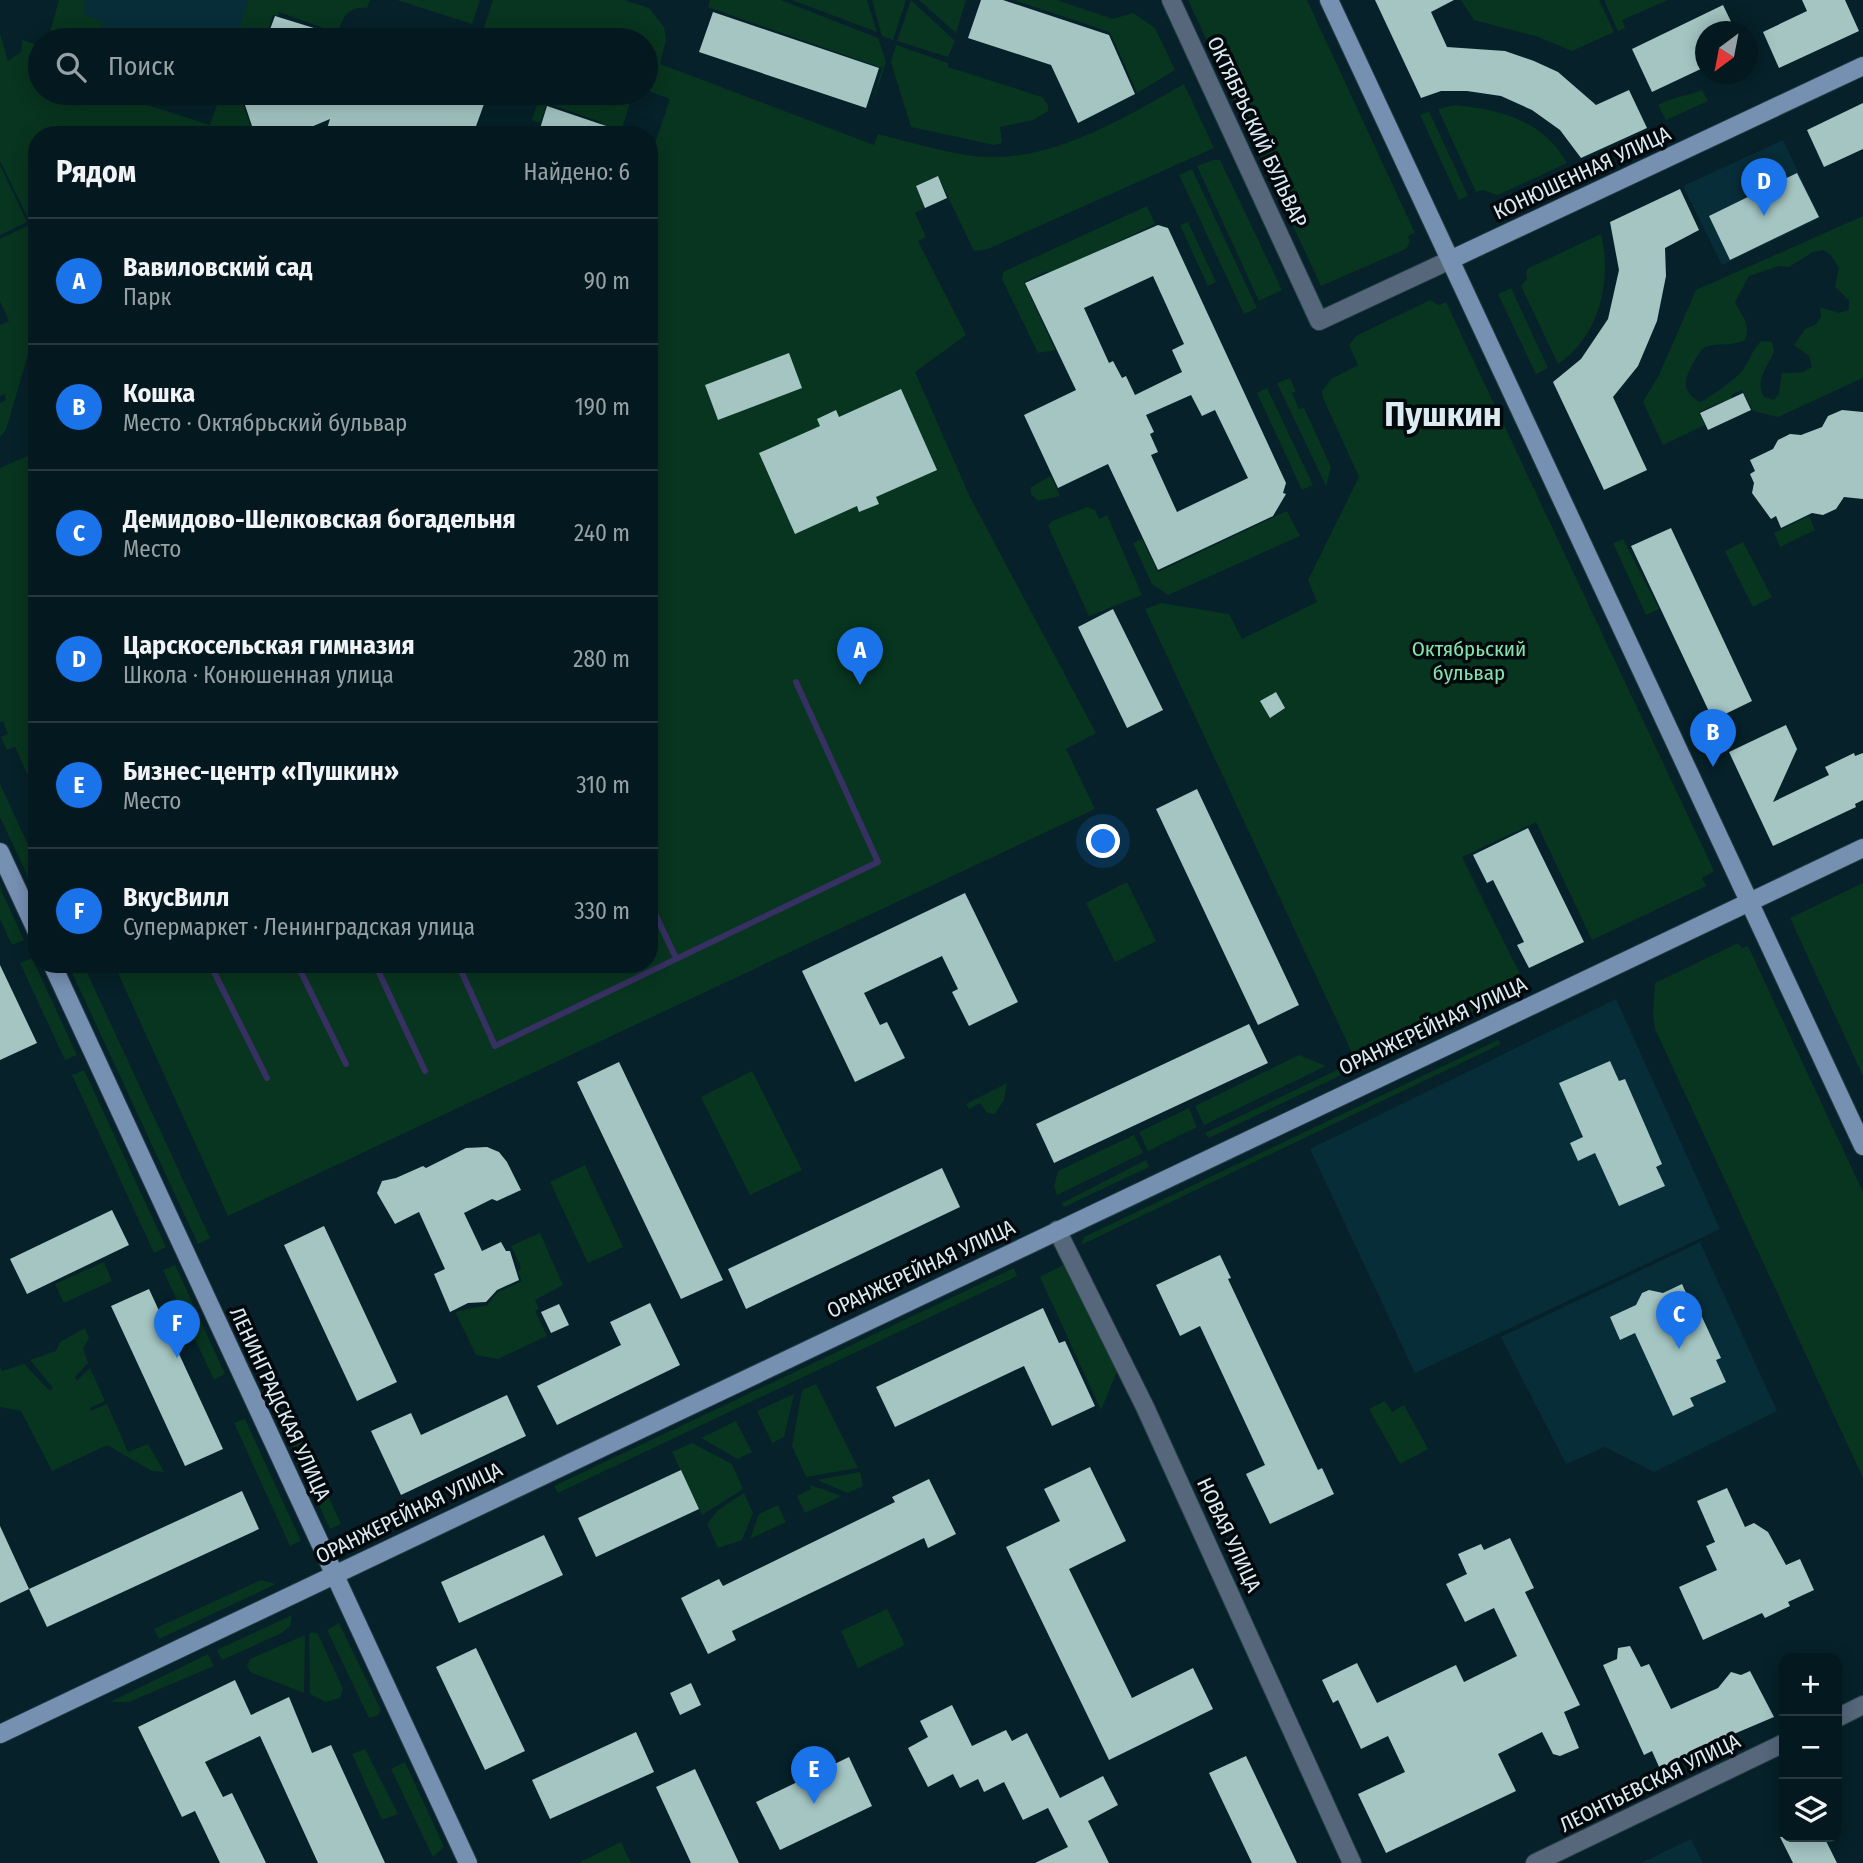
<!DOCTYPE html>
<html lang="ru">
<meta charset="utf-8">
<style>
body{margin:0;font-family:"Fira Sans Condensed",sans-serif;background:#0d2228;color:#f1f3f6}
.controls{position:absolute;right:21px;bottom:21px;display:grid;overflow:hidden;border-radius:14px;box-shadow:0 4px 18px #0003}
.controls button{width:63px;height:63px;display:grid;place-items:center;padding:0;border:0;border-bottom:2px solid #25383d;background:#04191f;color:#f1f3f6;font:35px sans-serif}
.compass{position:absolute;left:1695px;top:21px;width:63px;height:63px;border-radius:50%;background:#04191f;box-shadow:0 4px 18px #0003;rotate:212deg}
.you{position:absolute;left:1104px;top:842px;width:24px;height:24px;margin:-18px;border:5px solid #fff;border-radius:50%;background:#1a73e8;box-shadow:0 0 0 10px #1a73e833}
.badge{display:grid;place-items:center;width:46px;height:46px;border-radius:50%;background:#1a73e8;color:#fff;font-size:23px;font-weight:700}
.pin{position:absolute;translate:-50% -58px;filter:drop-shadow(0 2px 4px #0008)}
.pin::after{content:'';position:absolute;top:37px;width:24px;height:21px;background:inherit;clip-path:polygon(0 0,100% 0,50% 100%)}
.list{margin:0;padding:0;list-style:none}
h2{display:flex;justify-content:space-between;align-items:center;height:91px;margin:0;padding:0 28px;font-size:30px}
h2 small{font-size:23px;font-weight:400;color:#97a0a4}
.list li{display:grid;grid-template-columns:46px 1fr auto;gap:21px;align-items:center;box-sizing:border-box;height:126px;padding:0 28px;border-top:2px solid #25383d}
.list b{display:block;font-size:26px;white-space:nowrap}
.list p{margin:0;font-size:23px;white-space:nowrap;color:#97a0a4}
.list em{font-size:23px;font-style:normal;color:#97a0a4}
.icon{flex:none;width:38px;height:38px;fill:none;stroke:currentColor;stroke-width:2;stroke-linecap:round;stroke-linejoin:round}
.map{position:relative;flex:none;width:1863px;height:1863px;overflow:hidden}
.search{position:absolute;background:#04191f;box-shadow:0 4px 18px #0003;left:28px;top:28px;width:630px;height:77px;display:flex;align-items:center;gap:18px;box-sizing:border-box;padding:0 24px;border-radius:38px;color:#97a0a4;font-size:26px}
.panel{position:absolute;background:#04191f;box-shadow:0 4px 18px #0003;left:28px;top:126px;width:630px;height:847px;border-radius:28px}
.map>svg:first-child{display:block}
.built{fill:#072d38}
.green{fill:#08351f;fill-rule:evenodd}
.lines{fill:none;stroke-linecap:round;stroke-linejoin:round}
.stream{stroke:#373062;stroke-width:6}
.building{fill:#a4c5c2;fill-rule:evenodd}
.street-casing{stroke:#243d45;stroke-width:20}
.secondary-casing{stroke:#243d45;stroke-width:20}
.street{stroke:#56667b;stroke-width:18}
.secondary{stroke:#7690b2;stroke-width:18}
.labels{text-anchor:middle;stroke-width:7;stroke-linejoin:round;paint-order:stroke}
.street-label{font-size:21px;fill:#dcebf1;stroke:#02090d}
.park-label{font-size:21px;fill:#86e1ac;stroke:#02090d}
.town-label{font-size:35px;font-weight:bold;fill:#dcebf1;stroke:#02090d}
</style>
<div class="map">
<svg width="1863" height="1863" viewBox="0 0 1863 1863">
<rect width="100%" height="100%" fill="#062129"/>
<path class="built" d="M81,0H257L245,40H69Z
M1783,140L1820,218L1722,265L1683,186Z
M1616,999L1720,1229L1415,1373L1310,1149Z
M1700,1242L1777,1411L1654,1472L1605,1447L1566,1464L1501,1337Z
M1691,1839L1703,1863H1641L1672,1848Z"/>
<path class="green" d="M59,0H86L83,14L103,22L99,36L79,29L75,40H48Z
M248,0H370L367,8C344,6 342,21 336,40H329V30L279,12L278,16L273,15L265,40H236Z
M397,0H480L472,24Z
M493,0H624L649,8L664,27L666,40L660,64L874,145L878,134C915,143 956,157 995,157C1063,156 1127,116 1184,84L1214,148L988,249L974,251L938,176L916,186L925,208L915,213L926,237L918,241L966,335L915,372L971,499L1096,733L1066,749L1095,809L228,1216L114,964H649V141L655,143L670,99L646,90V40H480Z
M710,0H781L878,38L886,62L870,111L882,68L708,7Z
M792,0H867L877,32Z
M872,0H906L893,40L882,36Z
M911,0L955,41L948,57L897,41Z
M919,0H966L956,33Z
M1014,0H1057L1113,19L1133,13L1155,28L1175,70L1137,93L1110,32Z
M1188,0H1307L1415,233L1408,236L1410,242L1406,249L1321,286Z
M1461,0H1599L1614,32L1572,51L1538,37L1474,20Z
M1604,0H1668L1622,20L1625,28L1618,31Z
M0,33L8,61L21,52L22,40L40,46V93H110L210,125L221,93H248V99L242,102L254,135H37V324L6,430L0,437V403L6,400L5,394L0,396V325L9,321L0,301V239L31,224L0,161Z
M896,45L948,63V67L1042,97L1048,105V111L1033,120L1000,127L1002,143L994,145L911,127L891,62Z
M1702,90L1708,101L1666,120L1658,105C1673,97 1687,96 1702,90Z
M606,93L631,100L621,131L630,135H597L601,122L547,103L540,123L532,120L538,102Z
M1454,105C1499,109 1543,120 1567,163L1498,195L1483,190L1476,192L1438,109Z
M1429,111L1468,196L1459,200L1420,115Z
M1213,160H1220L1282,290L1259,301L1197,166Z
M0,165L27,222L0,235Z
M1192,169L1257,308L1244,314L1179,175Z
M1147,206L1155,224L1050,274L1048,271L1024,282L1055,350L1038,353L1002,279L1003,272Z
M1863,216V378L1778,417L1753,411L1742,390L1731,395L1734,403L1726,407L1723,401L1699,412L1705,425L1663,445L1643,402L1659,375L1696,290ZM1823,250L1831,255L1839,268L1835,287L1849,300V310L1839,313L1820,307L1821,317L1815,325L1805,329L1794,345L1809,356L1812,367L1803,372L1782,373L1779,393L1774,400L1764,397C1754,379 1768,368 1774,351L1772,342L1761,341C1751,351 1749,364 1740,373C1734,380 1708,399 1700,402C1682,392 1683,382 1692,365C1696,359 1699,350 1706,347C1719,342 1732,347 1745,340C1751,322 1742,317 1735,302L1749,276L1779,266L1789,267L1813,252Z
M1188,222L1216,282L1208,286L1180,225Z
M1601,234C1612,280 1600,336 1558,364L1521,286L1527,279L1526,271L1529,268Z
M1511,288L1548,368L1536,374L1498,294Z
M1430,300L1439,305L1446,302L1714,871L1702,878L1706,886L1592,940L1536,822L1462,857L1521,976L1353,1055L1145,609L1161,603L1229,614L1242,639L1317,602L1308,580L1359,477L1323,398L1322,391L1331,379L1358,365L1349,345L1356,336Z
M1290,378L1296,391L1292,393L1299,409L1304,408L1331,467L1326,486L1277,383Z
M1267,388L1313,485L1302,490L1257,393Z
M37,440V795L15,747L7,750L1,737L8,734L3,721L0,722V468L30,455Z
M1051,476L1060,496L1038,501L1031,494V487Z
M1087,507L1095,510L1099,519L1107,515L1142,595L1089,616L1048,526L1052,521Z
M1287,511L1300,536L1168,595L1152,584L1133,543L1142,539L1158,572Z
M1809,516L1815,530L1780,547L1774,533Z
M1623,539L1659,609L1646,615L1613,543Z
M1743,542L1772,597L1753,607L1725,551Z
M0,784L37,864V896L0,817Z
M1127,882L1156,941L1115,962L1086,903Z
M1863,883V1076L1790,918Z
M0,888L24,940L12,945L0,919Z
M1738,943L1742,948L1748,946L1863,1192V1478L1655,1029L1653,1013L1655,983Z
M32,958L77,1055L65,1060L20,963Z
M68,964H83L210,1238L198,1244Z
M1513,986L1516,992L1209,1138L1205,1133Z
M1498,1040L1501,1044L1081,1245L1084,1237Z
M1299,1055L1326,1066L1204,1125L1195,1106Z
M84,1070L166,1247L154,1253L72,1075Z
M752,1071L802,1170L750,1195L701,1097Z
M1007,1083L1004,1100L995,1114L987,1113L980,1103L969,1109L966,1104Z
M1189,1108L1197,1127L1148,1151L1139,1132Z
M1134,1135L1143,1153L1057,1195L1054,1186L1058,1171Z
M1146,1160L1149,1167L1064,1207L1062,1203Z
M585,1165L623,1247L588,1263L550,1182Z
M540,1233L563,1285L535,1300L539,1309L535,1311L547,1336L498,1359L476,1355L455,1312L487,1305L498,1292L522,1281L518,1272L521,1267L511,1246Z
M104,1262L112,1281L64,1303L55,1284Z
M175,1265L225,1374L214,1380L163,1270Z
M1063,1265L1076,1283L1117,1372L1101,1410L1040,1277Z
M1014,1268L1017,1276L558,1493L554,1486Z
M244,1312L341,1524L330,1529L232,1318Z
M85,1328L89,1338L83,1349L88,1363L75,1377L77,1381L90,1368L105,1401L90,1408L91,1411L107,1404L128,1452L148,1444L164,1472L152,1471L107,1445L52,1471L21,1411L0,1407V1366L2,1371L24,1364L50,1391L53,1388L30,1360L56,1351L60,1342Z
M816,1384L858,1468L806,1477L792,1446L802,1390Z
M794,1394L784,1437L772,1443L757,1411Z
M1385,1401L1392,1412L1404,1405L1428,1449L1400,1464L1369,1409Z
M245,1419L301,1541L290,1546L234,1423Z
M736,1421L752,1452L738,1459L701,1438Z
M692,1443L732,1464L743,1489L702,1515L672,1452Z
M860,1472L863,1486L848,1493L817,1480Z
M810,1485L842,1496L805,1513L797,1496L811,1489Z
M744,1493L753,1513L742,1540L718,1548L707,1524L718,1510Z
M778,1505L786,1522L750,1539L759,1514Z
M261,1580L276,1584L159,1639L154,1629Z
M887,1609L905,1645L858,1668L841,1631Z
M292,1615L290,1626L282,1633L222,1660L217,1650Z
M339,1623L381,1710L378,1715L369,1718L327,1630Z
M312,1632L318,1634L343,1689L340,1698L326,1702L310,1694L309,1634Z
M305,1635L304,1693L250,1672L247,1666L250,1659Z
M208,1654L214,1666L129,1702H110Z
M365,1749L398,1814L382,1820L352,1754Z
M405,1762L444,1847L433,1857L391,1769Z
M621,1842L631,1863H578Z"/>
<g class="lines">
<path class="stream" d="M649,901L676,958
M210,964L267,1078
M297,964L346,1064
M375,964L425,1071
M458,964L495,1046L878,862L796,682
M151,966L156,964"/>
</g>
<path class="building" d="M981,0H1003L1109,35L1135,94L1078,123L1051,65L968,38Z
M1375,0H1454L1431,12L1447,47L1505,51L1534,61L1558,72L1596,105L1629,90L1647,128L1581,158L1560,130L1532,110L1501,96L1467,91H1441L1421,98Z
M1802,0H1845L1859,31L1779,68L1763,32L1807,11Z
M1723,5L1736,32H1705V67L1652,92L1632,49Z
M713,12L879,68L866,108L699,52Z
M275,16L343,37V40H266Z
M249,93H335L336,99L338,93H488L475,129L461,135H421L403,129L401,135H325L330,119L292,135H255L245,105Z
M1863,103V149L1824,167L1807,130Z
M547,106L624,132V135H538Z
M1797,173L1819,217L1730,260L1709,216Z
M938,176L947,198L925,208L916,186Z
M1680,189L1699,230L1665,248L1666,276L1657,321L1638,366L1613,397L1647,470L1604,490L1553,382L1581,359L1608,319L1619,270L1610,222Z
M1158,225L1168,228L1286,483L1283,493L1286,494L1273,516L1158,570L1108,464L1058,488L1024,415L1076,390L1025,283ZM1153,276L1184,344L1172,350L1182,372L1135,395L1126,376L1122,378L1113,361L1109,363L1084,308ZM1191,395L1202,416L1215,410L1248,478L1177,512L1151,455L1158,452L1150,434L1154,432L1146,415Z
M789,353L802,388L718,420L705,385Z
M901,389L937,470L876,497L879,504L859,512L857,506L795,534L759,453L820,426L817,419L836,410L839,417Z
M1743,393L1751,410L1708,430L1700,413Z
M1842,410L1863,412V499L1844,497L1836,509L1823,515L1812,513L1781,528L1776,516L1771,519L1752,493L1754,483L1750,474L1755,471L1750,460L1773,449L1778,440L1790,434L1801,435L1822,427L1828,416Z
M1671,528L1752,701L1713,720L1631,546Z
M1113,609L1163,710L1127,728L1078,627Z
M1276,692L1285,708L1270,718L1260,701Z
M1786,725L1797,749L1773,802L1829,775L1825,767L1854,753L1855,756L1863,753V800L1855,804L1856,807L1773,846L1729,752Z
M1197,789L1299,1005L1258,1025L1156,809Z
M1528,828L1584,942L1529,968L1517,945L1524,942L1493,880L1487,883L1473,855Z
M965,893L1018,1002L969,1026L952,992L958,989L942,956L864,993L880,1025L887,1022L905,1058L855,1082L802,971Z
M0,965L37,1043L0,1060Z
M1249,1024L1268,1063L1054,1163L1036,1124Z
M1610,1061L1619,1081L1625,1079L1662,1164L1656,1167L1665,1186L1619,1206L1595,1153L1578,1161L1570,1143L1583,1137L1559,1083Z
M619,1062L723,1280L681,1299L577,1082Z
M487,1147L499,1152L507,1162L521,1190L497,1201L492,1199L464,1213L482,1251L501,1242L506,1251H510L519,1280L497,1290L486,1302L468,1303L450,1312L434,1274L445,1269L419,1212L395,1224L377,1193L382,1181L396,1178L423,1166L426,1168L466,1148Z
M942,1168L960,1207L746,1309L728,1269Z
M112,1210L129,1245L27,1294L10,1259Z
M324,1226L397,1382L357,1401L284,1245Z
M1220,1255L1231,1278L1228,1279L1318,1470L1322,1468L1334,1494L1270,1524L1246,1474L1265,1465L1200,1326L1180,1336L1156,1285Z
M1682,1284L1692,1306L1696,1304L1721,1358L1716,1360L1726,1382L1690,1398L1694,1406L1673,1416L1635,1333L1620,1340L1610,1317L1636,1305L1642,1293L1649,1290L1663,1293Z
M149,1289L223,1449L185,1466L111,1306Z
M650,1303L680,1365L557,1425L537,1386L621,1345L610,1322Z
M559,1304L569,1325L551,1333L541,1312Z
M1043,1308L1059,1343L1065,1341L1095,1406L1052,1426L1024,1366L895,1427L876,1387Z
M507,1395L526,1436L401,1495L371,1431L411,1413L421,1435Z
M1090,1467L1126,1541L1069,1569L1132,1698L1193,1668L1213,1709L1109,1760L1006,1547L1060,1521L1044,1489Z
M681,1470L699,1509L596,1557L578,1518Z
M929,1479L956,1534L928,1548L924,1538L873,1563L732,1631L736,1640L708,1654L681,1598L719,1579L723,1586L895,1502L892,1497Z
M1727,1488L1745,1527L1754,1523L1768,1532L1786,1565L1800,1559L1814,1590L1788,1602L1790,1606L1765,1618L1762,1613L1703,1640L1679,1587L1717,1570L1706,1546L1715,1542L1697,1501Z
M242,1491L259,1529L47,1627L29,1589Z
M0,1526L29,1589L0,1603Z
M544,1535L563,1575L459,1623L441,1582Z
M1510,1538L1534,1588L1525,1592L1580,1705L1564,1712L1579,1748L1560,1756L1553,1754L1542,1732L1498,1754L1516,1791L1386,1853L1358,1794L1405,1772L1388,1736L1361,1749L1338,1700L1333,1703L1322,1680L1357,1663L1377,1703L1456,1665L1464,1682L1517,1656L1494,1608L1465,1622L1446,1584L1467,1574L1458,1554L1481,1544L1484,1550Z
M1630,1646L1641,1667L1649,1664L1671,1709L1718,1688L1731,1672L1741,1675L1750,1671L1774,1717L1696,1750L1693,1757L1678,1759L1660,1769L1652,1751L1644,1755L1603,1665L1617,1659L1618,1648Z
M476,1648L525,1751L485,1770L436,1667Z
M235,1680L251,1715L289,1697L312,1753L331,1745L385,1863H318L260,1736L205,1762L223,1797L232,1793L266,1863H220L195,1811L182,1817L138,1727Z
M691,1683L701,1705L680,1715L670,1693Z
M952,1705L972,1746L1006,1730L1012,1741L1027,1733L1060,1798L1103,1776L1118,1805L1088,1821L1109,1863H1035L1068,1847L1048,1808L1023,1820L1004,1782L984,1792L978,1779L960,1788L953,1774L928,1787L908,1748L928,1737L920,1721Z
M636,1732L654,1772L550,1819L532,1780Z
M1246,1756L1297,1863H1252L1209,1773Z
M849,1757L872,1806L780,1850L756,1802Z
M695,1769L739,1863H691L656,1787Z
M1780,1837H1824L1837,1863H1793Z"/>
<g class="lines">
<defs>
<path id="street" d="M1171,0L1319,321L1450,260
M1057,1230L1145,1407L1352,1863
M1837,1718L1863,1705
M1535,1863L1784,1743"/>
<path id="secondary" d="M1329,0L1863,1146
M1450,260L1863,66
M0,852L37,932
M52,964L468,1863
M0,1734L1863,848"/>
</defs>
<use href="#street" class="street-casing"/>
<use href="#secondary" class="secondary-casing"/>
<use href="#street" class="street"/>
<use href="#secondary" class="secondary"/>
</g>
<g class="labels">
<g class="street-label">
<text transform="translate(1257 132) rotate(65)" y="7">ОКТЯБРЬСКИЙ БУЛЬВАР</text>
<text transform="translate(1582 173) rotate(-25)" y="7">КОНЮШЕННАЯ УЛИЦА</text>
<text transform="translate(1433 1026) rotate(-25)" y="7">ОРАНЖЕРЕЙНАЯ УЛИЦА</text>
<text transform="translate(921 1269) rotate(-25)" y="7">ОРАНЖЕРЕЙНАЯ УЛИЦА</text>
<text transform="translate(280 1404) rotate(65)" y="7">ЛЕНИНГРАДСКАЯ УЛИЦА</text>
<text transform="translate(409 1513) rotate(-26)" y="7">ОРАНЖЕРЕЙНАЯ УЛИЦА</text>
<text transform="translate(1229 1535) rotate(65)" y="7">НОВАЯ УЛИЦА</text>
<text transform="translate(1650 1783) rotate(-26)" y="7">ЛЕОНТЬЕВСКАЯ УЛИЦА</text>
</g>
<g class="park-label">
<text x="1469" y="656">Октябрьский<tspan x="1469" dy="24">бульвар</tspan></text>
</g>
<g class="town-label">
<text x="1443" y="426">Пушкин</text>
</g>
</g>
</svg>
<div class="controls">
<button>+</button>
<button>−</button>
<button><svg class="icon" aria-label="layers" viewBox="0 0 24 24"><path d="M12 4l9 5-9 5-9-5zM3 14l9 5 9-5"/></svg></button>
</div>
<svg class="compass" viewBox="-18 -18 36 36"><path d="M0-13l5 13h-10z" fill="#e53935"/><path d="M0 13l5-13h-10z" fill="#97a0a4"/></svg>
<div class="you"></div>
<div class="pin badge" style="left:860px;top:685px">A</div>
<div class="pin badge" style="left:1713px;top:767px">B</div>
<div class="pin badge" style="left:1679px;top:1349px">C</div>
<div class="pin badge" style="left:1764px;top:216px">D</div>
<div class="pin badge" style="left:814px;top:1804px">E</div>
<div class="pin badge" style="left:177px;top:1358px">F</div>
<div class="search"><svg class="icon" aria-label="search" viewBox="0 0 24 24"><circle cx="10" cy="10" r="6"/><path d="M15 15l6 6"/></svg>Поиск</div>
<section class="panel">
<h2>Рядом<small>Найдено: 6</small></h2>
<ul class="list">
<li><span class="badge">A</span><div><b>Вавиловский сад</b><p>Парк</p></div><em>90 m</em></li>
<li><span class="badge">B</span><div><b>Кошка</b><p>Место · Октябрьский бульвар</p></div><em>190 m</em></li>
<li><span class="badge">C</span><div><b>Демидово-Шелковская богадельня</b><p>Место</p></div><em>240 m</em></li>
<li><span class="badge">D</span><div><b>Царскосельская гимназия</b><p>Школа · Конюшенная улица</p></div><em>280 m</em></li>
<li><span class="badge">E</span><div><b>Бизнес-центр «Пушкин»</b><p>Место</p></div><em>310 m</em></li>
<li><span class="badge">F</span><div><b>ВкусВилл</b><p>Супермаркет · Ленинградская улица</p></div><em>330 m</em></li>
</ul>
</section>
</div>
